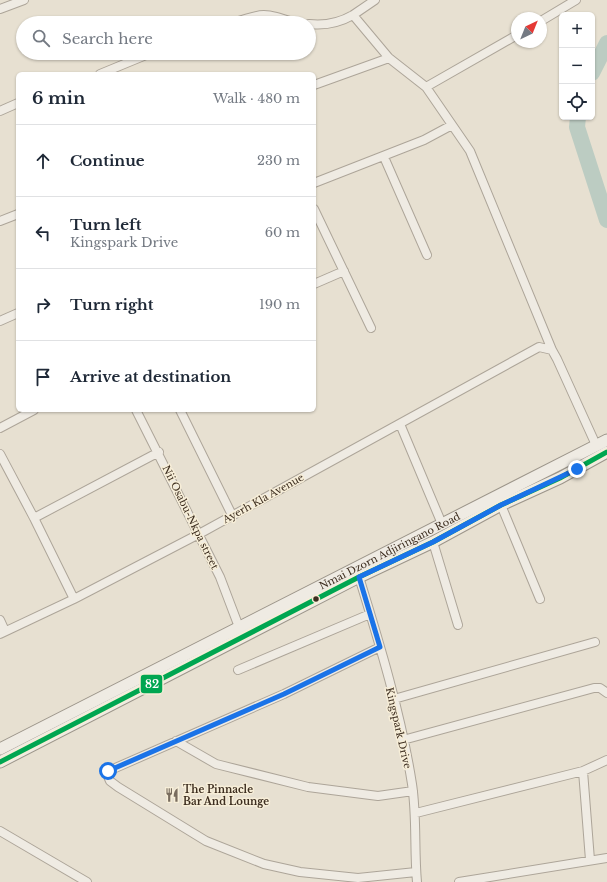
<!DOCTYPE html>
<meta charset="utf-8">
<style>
body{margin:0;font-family:"Libre Baskerville",serif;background:#f6f6f7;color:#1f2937}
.controls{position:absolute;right:12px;top:12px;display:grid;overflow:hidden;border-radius:6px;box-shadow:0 1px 3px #0004}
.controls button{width:36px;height:36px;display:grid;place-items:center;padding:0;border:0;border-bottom:1px solid #e0e1e3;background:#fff;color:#1f2937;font:20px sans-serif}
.compass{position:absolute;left:511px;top:12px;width:36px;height:36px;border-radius:50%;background:#fff;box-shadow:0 1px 3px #0004;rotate:43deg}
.stop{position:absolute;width:12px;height:12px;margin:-9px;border:3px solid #1a73e8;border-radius:50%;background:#fff}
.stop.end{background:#1a73e8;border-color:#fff;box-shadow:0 1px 4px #0008}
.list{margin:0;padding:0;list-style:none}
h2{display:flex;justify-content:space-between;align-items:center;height:52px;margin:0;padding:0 16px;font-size:17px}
h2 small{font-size:13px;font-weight:400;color:#747a83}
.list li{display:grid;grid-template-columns:26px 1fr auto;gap:12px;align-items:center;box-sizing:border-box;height:72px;padding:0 16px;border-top:1px solid #e0e1e3}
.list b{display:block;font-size:15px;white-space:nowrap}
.list p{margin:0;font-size:13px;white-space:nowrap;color:#747a83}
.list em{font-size:13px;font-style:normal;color:#747a83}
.icon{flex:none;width:22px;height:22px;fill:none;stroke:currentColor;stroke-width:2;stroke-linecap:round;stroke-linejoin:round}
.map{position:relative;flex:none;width:607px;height:882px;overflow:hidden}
.search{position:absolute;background:#fff;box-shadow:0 1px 3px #0004;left:16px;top:16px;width:300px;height:44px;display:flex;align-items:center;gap:10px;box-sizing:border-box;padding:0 14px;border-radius:22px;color:#747a83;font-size:15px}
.panel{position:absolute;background:#fff;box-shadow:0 1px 3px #0004;left:16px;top:72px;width:300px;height:340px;border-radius:6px}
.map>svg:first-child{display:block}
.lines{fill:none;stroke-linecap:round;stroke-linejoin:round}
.river{stroke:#bcccc2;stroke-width:16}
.street-casing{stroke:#ada599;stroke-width:10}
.secondary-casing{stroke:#9c958a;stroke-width:13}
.street{stroke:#efebe3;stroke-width:8}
.secondary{stroke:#efebe3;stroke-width:11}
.bus-1-casing{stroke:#f7eed8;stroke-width:8}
.bus-1{stroke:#00a651;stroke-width:5}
.route{stroke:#1a73e8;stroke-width:5}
.bus-dot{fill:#3d2e20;stroke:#f7eed8;stroke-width:1.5}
.labels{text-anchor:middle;stroke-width:3;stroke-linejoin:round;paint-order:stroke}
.street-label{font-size:10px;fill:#3d2e20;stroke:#f7eed8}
.poi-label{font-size:10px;font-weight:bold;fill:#3d2e20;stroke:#f7eed8;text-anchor:start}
.line-badge{stroke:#f7eed8;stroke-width:1.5}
.badge-label{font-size:11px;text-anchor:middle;font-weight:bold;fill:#fff}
</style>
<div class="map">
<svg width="607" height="882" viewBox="0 0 607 882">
<rect width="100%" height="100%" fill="#e7e0d1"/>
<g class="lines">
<path class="river" d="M592,73L607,43
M578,117L577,127L607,220"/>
<defs>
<path id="street" d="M0,9L24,0
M353,15L375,0
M541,21L576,0
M233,23C264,12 265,13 296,23
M309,24C326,26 339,23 353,15L389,58L426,87L470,151L552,350
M100,74L151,53
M314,85L389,58
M426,87L517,35
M0,111L18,103
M384,157L427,255
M314,183L424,140L452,125
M314,209L371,328
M0,221L18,214
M314,284L344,271
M0,321L18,313
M136,410L220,577L239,627
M180,410L232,515
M400,424L442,524
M0,428L34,410
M0,454L34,518L74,599
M501,505L540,599
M34,518L159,452
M433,542L458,625
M359,577C380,645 401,714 412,784C417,817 414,849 417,882
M0,620L5,631
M0,634L74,599L199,534L539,347L552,350L557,359L596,445
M380,647L284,694L113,769L107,774L110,781L118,787L206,841L264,864L300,872L358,878L416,872
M238,670L370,614
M394,699L595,642
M403,740L594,688H600L607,693
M176,741L216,764L308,787L378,796L413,791
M583,771L590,860
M416,813L583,771L607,760
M0,831L87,882
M459,882L607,858"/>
<g id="secondary">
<path id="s1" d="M0,749L607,440"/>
<path d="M0,762L359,577L433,542L501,505L560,478L607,452"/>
</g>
</defs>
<use href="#street" class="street-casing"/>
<use href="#secondary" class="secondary-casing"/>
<use href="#street" class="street"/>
<use href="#secondary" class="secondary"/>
<defs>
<path id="bus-1" d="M0,762L359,577L433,542L501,505L560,478L607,452"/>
</defs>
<use href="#bus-1" class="bus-1-casing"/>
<use href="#bus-1" class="bus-1"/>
</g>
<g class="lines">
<path class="route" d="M108,771L284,694L380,647L359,577L433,542L501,505L577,469"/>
</g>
<defs>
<symbol id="restaurant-bare" viewBox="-9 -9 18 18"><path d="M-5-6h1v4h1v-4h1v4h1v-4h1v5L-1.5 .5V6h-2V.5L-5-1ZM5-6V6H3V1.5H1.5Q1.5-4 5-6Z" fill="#786c5e" stroke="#f7eed8" stroke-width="2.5" paint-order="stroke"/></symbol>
</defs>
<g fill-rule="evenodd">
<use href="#restaurant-bare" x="162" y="785" width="20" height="20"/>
</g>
<circle class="bus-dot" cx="316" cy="599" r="3.5"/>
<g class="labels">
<g class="street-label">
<text transform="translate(263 498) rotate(-29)" y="4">Ayerh Kla Avenue</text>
<text transform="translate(191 517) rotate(64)" y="4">Nii Osabu-Nkpa street</text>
<text dy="4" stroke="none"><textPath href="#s1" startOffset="437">Nmai Dzorn Adjiringano Road</textPath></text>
<text transform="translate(399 728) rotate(77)" y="4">Kingspark Drive</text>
</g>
<g class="poi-label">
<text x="183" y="793">The Pinnacle<tspan x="183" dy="12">Bar And Lounge</tspan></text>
</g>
</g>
<rect class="line-badge" x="140" y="674" width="23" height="20" rx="4" fill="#00a651"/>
<g class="badge-label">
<text x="152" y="688">82</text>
</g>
</svg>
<div class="controls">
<button>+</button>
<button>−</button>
<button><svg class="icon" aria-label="locate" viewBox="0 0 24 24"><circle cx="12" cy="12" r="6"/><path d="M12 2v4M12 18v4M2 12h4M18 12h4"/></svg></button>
</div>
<svg class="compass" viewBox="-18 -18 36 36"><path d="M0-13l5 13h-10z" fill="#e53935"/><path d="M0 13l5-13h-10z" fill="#747a83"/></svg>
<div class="stop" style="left:108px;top:771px"></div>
<div class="stop end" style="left:577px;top:469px"></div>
<div class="search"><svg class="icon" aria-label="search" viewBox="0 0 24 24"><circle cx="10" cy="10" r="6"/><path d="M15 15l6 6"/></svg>Search here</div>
<section class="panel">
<h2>6 min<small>Walk · 480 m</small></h2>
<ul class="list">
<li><svg class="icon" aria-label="ahead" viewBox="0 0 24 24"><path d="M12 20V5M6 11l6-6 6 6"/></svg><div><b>Continue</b></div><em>230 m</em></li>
<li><svg class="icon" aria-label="left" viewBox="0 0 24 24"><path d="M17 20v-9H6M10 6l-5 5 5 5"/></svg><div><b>Turn left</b><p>Kingspark Drive</p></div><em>60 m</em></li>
<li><svg class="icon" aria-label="right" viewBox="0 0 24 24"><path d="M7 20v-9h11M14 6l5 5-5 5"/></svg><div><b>Turn right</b></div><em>190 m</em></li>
<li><svg class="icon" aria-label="arrive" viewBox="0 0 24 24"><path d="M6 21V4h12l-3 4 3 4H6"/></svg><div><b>Arrive at destination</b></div></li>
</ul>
</section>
</div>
